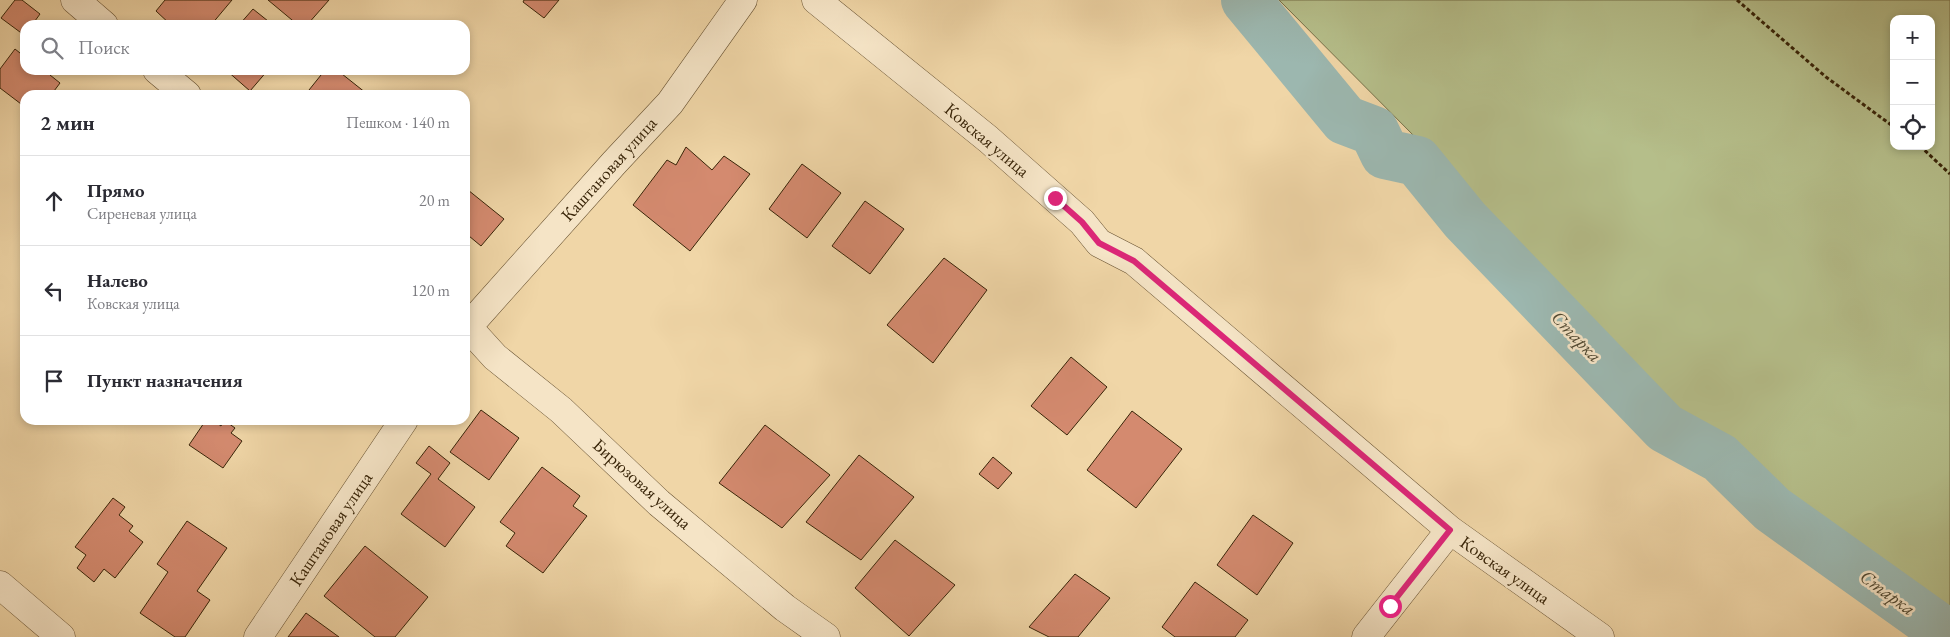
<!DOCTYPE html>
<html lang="ru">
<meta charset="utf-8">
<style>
body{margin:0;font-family:"EB Garamond",serif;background:#f7f7f7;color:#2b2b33}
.controls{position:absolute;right:15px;top:15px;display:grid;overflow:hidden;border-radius:10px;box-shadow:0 2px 8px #0003}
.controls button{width:45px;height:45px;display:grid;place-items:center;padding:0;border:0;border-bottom:1px solid #e1e1e2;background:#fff;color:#2b2b33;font:25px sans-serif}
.stop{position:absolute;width:15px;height:15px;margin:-11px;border:4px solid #db2777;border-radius:50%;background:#fff}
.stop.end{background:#db2777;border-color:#fff;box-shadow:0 1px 5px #0008}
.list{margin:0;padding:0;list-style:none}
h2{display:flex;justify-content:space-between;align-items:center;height:65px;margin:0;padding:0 20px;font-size:21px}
h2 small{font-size:16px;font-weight:400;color:#7c7c81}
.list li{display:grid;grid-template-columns:32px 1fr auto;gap:15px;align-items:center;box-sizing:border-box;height:90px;padding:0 20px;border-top:1px solid #e1e1e2}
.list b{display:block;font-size:19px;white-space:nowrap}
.list p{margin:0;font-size:16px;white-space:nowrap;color:#7c7c81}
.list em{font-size:16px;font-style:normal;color:#7c7c81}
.icon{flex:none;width:28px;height:28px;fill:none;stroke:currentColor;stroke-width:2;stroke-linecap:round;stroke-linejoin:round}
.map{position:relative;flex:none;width:1950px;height:637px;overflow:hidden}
.search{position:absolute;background:#fff;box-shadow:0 2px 8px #0003;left:20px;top:20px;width:450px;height:55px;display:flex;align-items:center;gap:12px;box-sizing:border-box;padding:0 18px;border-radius:15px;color:#7c7c81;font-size:19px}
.panel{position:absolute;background:#fff;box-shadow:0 2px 8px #0003;left:20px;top:90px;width:450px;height:335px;border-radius:15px}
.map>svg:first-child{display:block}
.green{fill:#b5be8a;stroke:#767149;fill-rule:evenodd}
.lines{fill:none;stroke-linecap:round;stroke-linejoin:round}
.river{stroke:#9cb7af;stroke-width:50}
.building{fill:#d48a6f;stroke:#382408}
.minor-casing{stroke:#665030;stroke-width:29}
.path{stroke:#382408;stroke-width:3;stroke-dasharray:4 2.5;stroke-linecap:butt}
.minor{stroke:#f5e4c6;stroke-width:28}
.route{stroke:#db2777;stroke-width:6}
.labels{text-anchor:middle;stroke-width:5;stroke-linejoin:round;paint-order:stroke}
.street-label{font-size:18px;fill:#382408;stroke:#f5e4c6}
.water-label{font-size:19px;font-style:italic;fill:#514932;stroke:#f5e4c6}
</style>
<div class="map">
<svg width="1950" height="637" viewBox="0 0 1950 637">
<rect width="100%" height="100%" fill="#f0d6a7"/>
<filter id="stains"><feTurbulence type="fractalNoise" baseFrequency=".004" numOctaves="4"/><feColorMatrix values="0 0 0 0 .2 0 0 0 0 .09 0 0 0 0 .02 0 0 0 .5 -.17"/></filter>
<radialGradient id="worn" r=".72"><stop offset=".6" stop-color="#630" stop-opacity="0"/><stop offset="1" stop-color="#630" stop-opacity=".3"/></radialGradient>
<path class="green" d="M1279,0H1950V626L1776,501L1728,454L1667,401L1419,141ZM1894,19H1931V146H1894Z"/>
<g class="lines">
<path class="river" d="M1246,0L1345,120L1374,131L1385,154L1417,161L1465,220L1665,428L1720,458L1772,509L1950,636"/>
</g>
<path class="building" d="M15,0H22L40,14L32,25H25L24,35L1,18Z
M165,0H232L211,25H171L156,11Z
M268,0H329L307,25H298Z
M524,0H559L544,18L523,2Z
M253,9L273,25H239Z
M15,49L25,57V70H54L50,75L60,83L51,95H25V107L0,88V69Z
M226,70H268L250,91Z
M325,70H337L366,93L364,95H305Z
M686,147L712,170L724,156L750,174L690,251L633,205L667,160L676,165Z
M802,164L841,193L807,238L769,209Z
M468,190L504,219L481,246L469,236L465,242V194Z
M865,201L904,229L870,274L832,246Z
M944,258L987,290L933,363L887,325Z
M1071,357L1107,387L1067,435L1031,406Z
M481,410L519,438L489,480L450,452Z
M1132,411L1182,449L1136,508L1087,470Z
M206,420H213L221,426L224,420L235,428L231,433L242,441L223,468L189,445Z
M765,425L830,475L782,528L719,483Z
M429,446L450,463L438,479L475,507L445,547L401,514L431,474L416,463Z
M859,455L914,497L861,560L806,522Z
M993,457L1012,473L998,489L979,474Z
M542,467L580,496L573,506L587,516L543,573L506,546L515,533L500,522Z
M113,498L125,507L119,515L133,526L129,531L143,542L115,578L104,569L94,582L77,568L86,555L75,547Z
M1253,515L1293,543L1257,595L1217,565Z
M187,521L227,548L197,591L210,600L185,637H175L140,613L168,572L157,564Z
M895,540L955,585L909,636L855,588Z
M365,546L428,597L395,637H375L324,596Z
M1075,574L1110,598L1078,637H1049L1029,627Z
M1195,582L1248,620L1235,637H1175L1162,627Z
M306,613L339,637H288Z"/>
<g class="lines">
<defs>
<path id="minor" d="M75,0L104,25
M816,0L988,139L1082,222L1099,243L1134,261L1450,530L1600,637
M157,70L187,95
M465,324L495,357L561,410L659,503L785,608L826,637
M465,330L614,163L670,103L743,0
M0,585L61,637
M258,637L404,420
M1366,637L1450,530"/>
</defs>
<use href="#minor" class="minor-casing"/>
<path class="path" d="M1737,0L1826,77L1894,127
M1920,146L1950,174"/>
<use href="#minor" class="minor"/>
</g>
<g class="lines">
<path class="route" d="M1055,198L1082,222L1099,243L1134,261L1450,530L1390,606"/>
</g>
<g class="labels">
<g class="street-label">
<text transform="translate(987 140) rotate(40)" y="6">Ковская улица</text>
<text transform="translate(609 169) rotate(-48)" y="6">Каштановая улица</text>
<text transform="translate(642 484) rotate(42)" y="6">Бирюзовая улица</text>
<text transform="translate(331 529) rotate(-56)" y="6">Каштановая улица</text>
<text transform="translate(1505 570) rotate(35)" y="6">Ковская улица</text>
</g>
<g class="water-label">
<text transform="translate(1577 336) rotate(46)" y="7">Старка</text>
<text transform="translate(1888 592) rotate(36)" y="7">Старка</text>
</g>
</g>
<rect width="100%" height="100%" filter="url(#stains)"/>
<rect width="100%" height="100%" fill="url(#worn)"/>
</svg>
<div class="controls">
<button>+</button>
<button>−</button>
<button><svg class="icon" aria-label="locate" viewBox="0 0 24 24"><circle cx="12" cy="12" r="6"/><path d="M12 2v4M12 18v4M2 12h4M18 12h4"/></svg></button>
</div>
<div class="stop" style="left:1390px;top:606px"></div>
<div class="stop end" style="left:1055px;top:198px"></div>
<div class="search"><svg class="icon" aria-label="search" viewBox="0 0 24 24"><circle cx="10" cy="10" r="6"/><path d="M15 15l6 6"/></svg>Поиск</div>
<section class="panel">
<h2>2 мин<small>Пешком · 140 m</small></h2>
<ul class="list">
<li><svg class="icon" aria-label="ahead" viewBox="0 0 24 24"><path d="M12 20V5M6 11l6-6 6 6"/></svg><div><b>Прямо</b><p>Сиреневая улица</p></div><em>20 m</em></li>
<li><svg class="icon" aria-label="left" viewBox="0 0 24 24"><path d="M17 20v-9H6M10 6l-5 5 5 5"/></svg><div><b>Налево</b><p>Ковская улица</p></div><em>120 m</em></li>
<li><svg class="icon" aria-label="arrive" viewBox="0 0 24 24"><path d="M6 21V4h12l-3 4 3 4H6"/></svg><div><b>Пункт назначения</b></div></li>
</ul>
</section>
</div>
